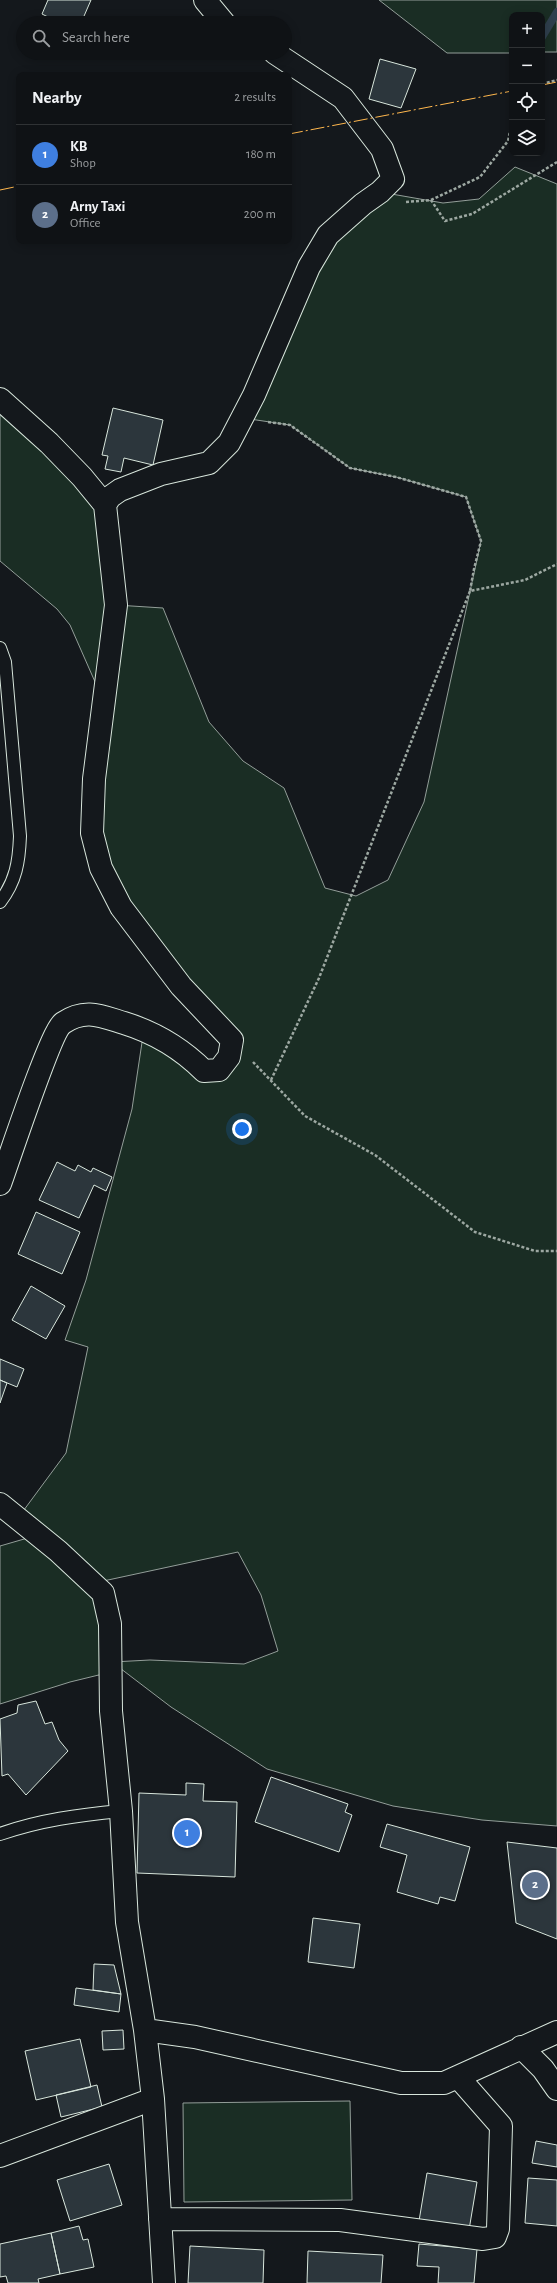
<!DOCTYPE html>
<meta charset="utf-8">
<style>
body{margin:0;font-family:"Alegreya Sans",sans-serif;background:#181b1e;color:#f1f3f6}
.controls{position:absolute;right:12px;top:12px;display:grid;overflow:hidden;border-radius:8px;box-shadow:0 2px 10px #0003}
.controls button{width:36px;height:36px;display:grid;place-items:center;padding:0;border:0;border-bottom:1px solid #2f3234;background:#0f1215;color:#f1f3f6;font:20px sans-serif}
.you{position:absolute;left:242px;top:1129px;width:14px;height:14px;margin:-10px;border:3px solid #fff;border-radius:50%;background:#1a73e8;box-shadow:0 0 0 6px #1a73e833}
.badge{display:grid;place-items:center;width:26px;height:26px;border-radius:50%;background:#1a73e8;color:#fff;font-size:13px;font-weight:700}
.pin{position:absolute;translate:-50% -50%;border:2px solid #fff;box-shadow:0 1px 4px #0006}
.list{margin:0;padding:0;list-style:none}
h2{display:flex;justify-content:space-between;align-items:center;height:52px;margin:0;padding:0 16px;font-size:17px}
h2 small{font-size:13px;font-weight:400;color:#9b9ea0}
.list li{display:grid;grid-template-columns:26px 1fr auto;gap:12px;align-items:center;box-sizing:border-box;height:60px;padding:0 16px;border-top:1px solid #2f3234}
.list b{display:block;font-size:15px;white-space:nowrap}
.list p{margin:0;font-size:13px;white-space:nowrap;color:#9b9ea0}
.list em{font-size:13px;font-style:normal;color:#9b9ea0}
.icon{flex:none;width:22px;height:22px;fill:none;stroke:currentColor;stroke-width:2;stroke-linecap:round;stroke-linejoin:round}
.map{position:relative;flex:none;width:557px;height:2283px;overflow:hidden}
.search{position:absolute;background:#0f1215;box-shadow:0 2px 10px #0003;left:16px;top:16px;width:276px;height:44px;display:flex;align-items:center;gap:10px;box-sizing:border-box;padding:0 14px;border-radius:22px;color:#9b9ea0;font-size:15px}
.panel{position:absolute;background:#0f1215;box-shadow:0 2px 10px #0003;left:16px;top:72px;width:276px;height:172px;border-radius:8px}
.map>svg:first-child{display:block}
.green{fill:#1a2d24;stroke:#939e99;fill-rule:evenodd}
.lines{fill:none;stroke-linecap:round;stroke-linejoin:round}
.stream{stroke:#2f3f4d;stroke-width:8}
.building{fill:#2c363c;stroke:#d8e6dc}
.service-casing{stroke:#d8e6dc;stroke-width:14}
.minor-casing{stroke:#d8e6dc;stroke-width:24}
.path{stroke:#9da8a2;stroke-width:2.5;stroke-dasharray:3 2;stroke-linecap:butt}
.service{stroke:#14181c;stroke-width:12}
.minor{stroke:#14181c;stroke-width:22}
.power{stroke:#ffb74d;stroke-width:1;stroke-dasharray:14 3 2 3;stroke-linecap:butt}
</style>
<div class="map">
<svg width="557" height="2283" viewBox="0 0 557 2283">
<rect width="100%" height="100%" fill="#14181c"/>
<path class="green" d="M379,0H557V52H542V15H512V53H447Z
M515,167L557,184V1826L482,1820L393,1806L267,1769L171,1707L112,1662L111,1672L70,1682L0,1704V1546L38,1535L18,1518L66,1453L88,1347L65,1340L86,1280L132,1109L144,1029L204,1071L232,1040L101,868L103,700L70,625L57,609L0,561V399L105,505L116,605L163,608L209,722L243,761L284,788L325,888L356,896L388,880L424,802L481,541L466,497L396,477L350,468L290,425L243,418L309,267L380,192L443,203L479,199ZM238,1552L261,1595L278,1651L244,1664L150,1660L112,1662L94,1583Z
M350,2101L352,2200L184,2202L183,2103Z"/>
<g class="lines">
<path class="stream" d="M542,37L557,12"/>
</g>
<path class="building" d="M48,0H91L81,23H60L42,14Z
M380,59L416,69L401,108L369,99Z
M113,408L163,420L153,465L124,458L121,472L105,469L108,456L102,455Z
M57,1162L75,1171L78,1165L91,1172L93,1168L112,1177L106,1191L94,1185L79,1218L39,1200Z
M36,1212L80,1232L62,1274L18,1254Z
M31,1286L65,1306L46,1339L12,1320Z
M0,1359L24,1369L17,1387L0,1380Z
M0,1380L7,1383L0,1403Z
M36,1701L45,1724L52,1722L59,1740L68,1751L26,1795L8,1774L2,1776L0,1719L17,1713L18,1705Z
M271,1777L348,1804L345,1812L352,1815L339,1852L255,1822Z
M186,1783L204,1784L203,1801L237,1802L235,1877L137,1873L139,1793L186,1795Z
M387,1824L470,1847L455,1901L440,1897L438,1904L397,1892L407,1855L380,1847Z
M507,1842L557,1848V1939L516,1923Z
M313,1918L360,1924L354,1968L308,1962Z
M94,1964L114,1965L121,1994L93,1990Z
M76,1988L121,1994L119,2012L74,2005Z
M123,2030L124,2049L103,2050L102,2031Z
M80,2039L91,2087L36,2100L25,2051Z
M97,2085L102,2107L61,2117L56,2095Z
M536,2141L557,2145V2167L532,2163Z
M109,2164L122,2205L70,2221L57,2180Z
M427,2173L477,2182L469,2230L419,2221Z
M528,2178L557,2180V2226L525,2223Z
M79,2226L83,2240L88,2239L94,2267L60,2274L51,2233Z
M51,2233L60,2274L38,2279L39,2283H8L6,2276L0,2277V2244Z
M419,2244L477,2249L474,2283H438L439,2267L417,2266Z
M190,2246L264,2250L263,2283H188Z
M308,2251L383,2255L381,2283H307Z"/>
<g class="lines">
<defs>
<path id="service" d="M0,648L5,662L20,836C19,862 16,881 0,902
M0,1834C40,1820 79,1815 121,1811"/>
<path id="minor" d="M205,0L224,23
M0,399L49,443L82,477L105,505L116,605L94,779L92,833L101,868L121,907L181,986L232,1040L229,1057L219,1070L204,1071C182,1049 153,1032 124,1023C101,1016 85,1008 63,1023C51,1031 8,1162 0,1184
M105,505L110,497L120,490L161,474L209,463L229,443L254,395L309,267L328,235L363,204L380,192L393,179L382,149L343,98L275,53
M0,1504L58,1551L103,1593L110,1624L111,1711L121,1811L127,1922L145,2030L153,2099L164,2283
M145,2030L195,2037L401,2083H444L557,2032
M521,2047L543,2069L557,2089
M0,2156L153,2099
M160,2219L340,2220L483,2239L495,2237L498,2229L501,2126L458,2077"/>
</defs>
<use href="#service" class="service-casing"/>
<use href="#minor" class="minor-casing"/>
<path class="path" d="M542,84L557,80
M431,200L480,177L508,141L512,122
M406,202L431,200L445,221L472,214L557,162
M268,422L290,425L350,468L396,477L466,497L481,541L474,569L470,591L525,580L557,564
M253,1062L305,1116L375,1155L475,1232L535,1251H557
M271,1080L319,978L470,591"/>
<use href="#service" class="service"/>
<use href="#minor" class="minor"/>
<path class="power" d="M542,85L557,82
M289,134L512,91
M0,190L19,186"/>
</g>
</svg>
<div class="controls">
<button>+</button>
<button>−</button>
<button><svg class="icon" aria-label="locate" viewBox="0 0 24 24"><circle cx="12" cy="12" r="6"/><path d="M12 2v4M12 18v4M2 12h4M18 12h4"/></svg></button>
<button><svg class="icon" aria-label="layers" viewBox="0 0 24 24"><path d="M12 4l9 5-9 5-9-5zM3 14l9 5 9-5"/></svg></button>
</div>
<div class="you"></div>
<div class="pin badge" style="left:187px;top:1833px;background:#3f7fe0">1</div>
<div class="pin badge" style="left:535px;top:1885px;background:#5c6f8a">2</div>
<div class="search"><svg class="icon" aria-label="search" viewBox="0 0 24 24"><circle cx="10" cy="10" r="6"/><path d="M15 15l6 6"/></svg>Search here</div>
<section class="panel">
<h2>Nearby<small>2 results</small></h2>
<ul class="list">
<li><span class="badge" style="background:#3f7fe0">1</span><div><b>KB</b><p>Shop</p></div><em>180 m</em></li>
<li><span class="badge" style="background:#5c6f8a">2</span><div><b>Arny Taxi</b><p>Office</p></div><em>200 m</em></li>
</ul>
</section>
</div>
